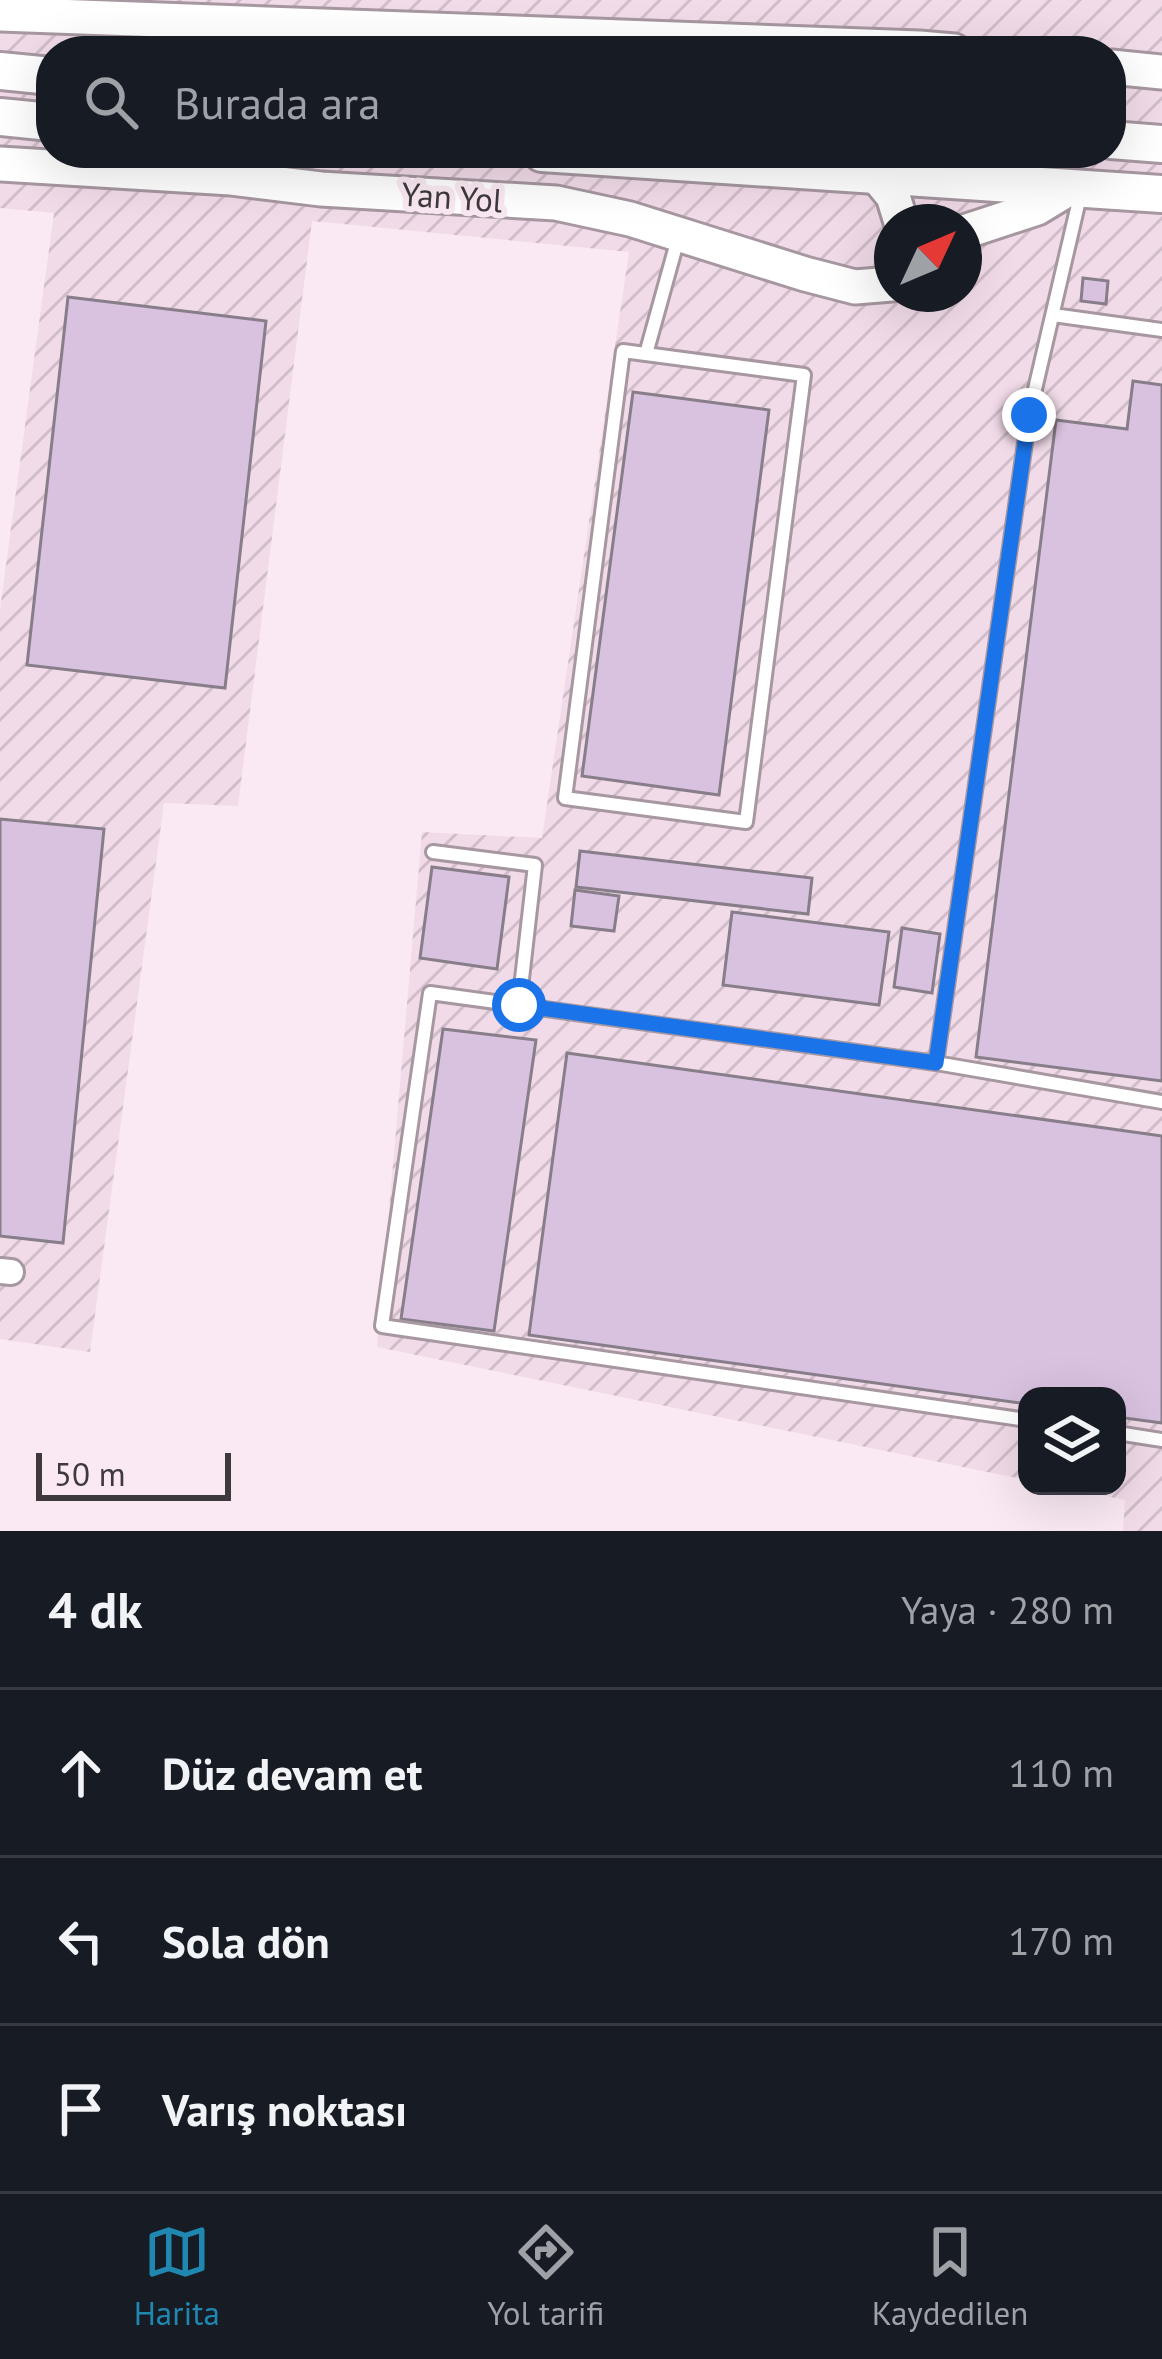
<!DOCTYPE html>
<html lang="tr">
<meta charset="utf-8">
<style>
body{margin:0;font-family:"PT Sans",sans-serif;background:#242831;color:#f1f3f6}
.controls{position:absolute;right:36px;bottom:36px;display:grid;overflow:hidden;border-radius:24px;box-shadow:0 12px 48px #0002}
.controls button{width:108px;height:108px;display:grid;place-items:center;padding:0;border:0;border-bottom:3px solid #363941;background:#171b24;color:#f1f3f6;font:60px sans-serif}
.compass{position:absolute;left:874px;top:204px;width:108px;height:108px;border-radius:50%;background:#171b24;box-shadow:0 12px 48px #0002;rotate:46deg}
.scale{position:absolute;left:36px;bottom:30px;width:195px;box-sizing:border-box;padding-left:12px;border:6px solid #3f393d;border-top:0;font-size:33px;line-height:42px;white-space:nowrap;color:#3f393d;-webkit-text-stroke:9px #fae9f3;paint-order:stroke}
.stop{position:absolute;width:36px;height:36px;margin:-27px;border:9px solid #1a73e8;border-radius:50%;background:#fff}
.stop.end{background:#1a73e8;border-color:#fff;box-shadow:0 3px 12px #0008}
.list{margin:0;padding:0;list-style:none}
h2{display:flex;justify-content:space-between;align-items:center;height:156px;margin:0;padding:0 48px;font-size:51px}
h2 small{font-size:39px;font-weight:400;color:#9ea1a6}
.list li{display:grid;grid-template-columns:78px 1fr auto;gap:36px;align-items:center;box-sizing:border-box;height:168px;padding:0 48px;border-top:3px solid #363941}
.list b{display:block;font-size:45px;white-space:nowrap}
.list em{font-size:39px;font-style:normal;color:#9ea1a6}
.icon{flex:none;width:66px;height:66px;fill:none;stroke:currentColor;stroke-width:2;stroke-linecap:round;stroke-linejoin:round}
.map{position:relative;flex:none;width:1162px;height:1531px;overflow:hidden}
.search{position:absolute;background:#171b24;box-shadow:0 12px 48px #0002;left:36px;right:36px;top:36px;height:132px;display:flex;align-items:center;gap:30px;box-sizing:border-box;padding:0 42px;border-radius:48px;color:#9ea1a6;font-size:45px}
.sheet{height:660px;background:#171b24}
nav{display:flex;justify-content:space-around;align-items:center;box-sizing:border-box;height:168px;border-top:3px solid #363941;background:#171b24;font-size:33px;color:#9ea1a6}
nav a{display:grid;justify-items:center;gap:6px}
nav .on{color:#2087b0}
.map>svg:first-child{display:block}
.industrial{fill:url(#industrial-furrows);fill-rule:evenodd}
.building{fill:#d9c1e0;stroke:#877e8a;stroke-width:3}
.lines{fill:none;stroke-linecap:round;stroke-linejoin:round}
.service-casing{stroke:#a697a0;stroke-width:18}
.minor-casing{stroke:#a697a0;stroke-width:30}
.secondary-casing{stroke:#a697a0;stroke-width:39}
.primary-casing{stroke:#a697a0;stroke-width:42}
.service{stroke:#fff;stroke-width:12}
.minor{stroke:#fff;stroke-width:24}
.secondary{stroke:#fff;stroke-width:33}
.primary{stroke:#fff;stroke-width:36}
.route{stroke:#1a73e8;stroke-width:15}
.labels{text-anchor:middle;stroke-width:12;stroke-linejoin:round;paint-order:stroke}
.street-label{font-size:33px;fill:#3f393d;stroke:#fae9f3}
</style>
<div class="map">
<svg width="1162" height="1531" viewBox="0 0 1162 1531">
<defs>
<pattern id="industrial-furrows" width="10" height="10" patternUnits="userSpaceOnUse" patternTransform="scale(3)"><rect width="10" height="10" fill="#f2dbe9"/><path d="M-1 1l2-2M0 10L10 0M9 11l2-2" fill="none" stroke="#d1bdc9"/></pattern>
</defs>
<rect width="100%" height="100%" fill="#fae9f3"/>
<path class="industrial" d="M0,0H1162V1531H1123L1125,1500L1058,1486H1117V1396H1027V1480L377,1347L422,832L542,838L629,252L312,221L238,806L164,803L90,1352L0,1339V609L54,213L0,208ZM51,51H1111V153H51ZM892,222H964V294H892Z"/>
<path class="building" d="M1083,278L1108,281L1106,304L1081,301Z
M68,297L266,321L225,688L27,665Z
M1133,381L1162,385V1081L976,1057L1056,420L1127,429Z
M633,392L769,410L719,795L582,776Z
M0,819L104,829L63,1243L0,1236Z
M580,851L812,878L808,914L576,887Z
M432,867L509,877L497,969L420,958Z
M575,890L619,896L614,931L571,926Z
M732,912L889,932L879,1005L723,985Z
M902,928L940,934L932,993L894,987Z
M443,1029L536,1040L494,1331L401,1319Z
M567,1053L1162,1136V1423L1117,1417V1396H1027V1404L529,1335Z"/>
<g class="lines">
<defs>
<path id="service" d="M1053,315L1162,330
M623,351L804,375L746,822L565,798Z
M646,354L679,235
M433,852L535,865L519,1005
M936,1063L1029,415L1080,196
M1027,1420L382,1326L430,993L936,1063L1162,1102
M1117,1433L1162,1440"/>
<path id="minor" d="M0,1271L11,1272"/>
<path id="secondary" d="M0,14L919,48L954,51
M1111,67L1162,72
M0,164L231,178L321,189L556,203L630,219L805,274L855,287L892,284
M875,174L893,196L901,222
M964,232L1037,208L1070,188"/>
<path id="primary" d="M0,71L51,76
M0,117L51,122
M1111,140L1162,144
M542,153L1162,194"/>
</defs>
<use href="#service" class="service-casing"/>
<use href="#minor" class="minor-casing"/>
<use href="#secondary" class="secondary-casing"/>
<use href="#primary" class="primary-casing"/>
<use href="#service" class="service"/>
<use href="#minor" class="minor"/>
<use href="#secondary" class="secondary"/>
<use href="#primary" class="primary"/>
</g>
<g class="lines">
<path class="route" d="M519,1005L936,1063L1029,415"/>
</g>
<g class="labels">
<g class="street-label">
<text transform="translate(452 197) rotate(4)" y="12">Yan Yol</text>
</g>
</g>
</svg>
<div class="controls">
<button><svg class="icon" aria-label="layers" viewBox="0 0 24 24"><path d="M12 4l9 5-9 5-9-5zM3 14l9 5 9-5"/></svg></button>
</div>
<svg class="compass" viewBox="-18 -18 36 36"><path d="M0-13l5 13h-10z" fill="#e53935"/><path d="M0 13l5-13h-10z" fill="#9ea1a6"/></svg>
<div class="scale">50 m</div>
<div class="stop" style="left:519px;top:1005px"></div>
<div class="stop end" style="left:1029px;top:415px"></div>
<div class="search"><svg class="icon" aria-label="search" viewBox="0 0 24 24"><circle cx="10" cy="10" r="6"/><path d="M15 15l6 6"/></svg>Burada ara</div>
</div>
<section class="sheet">
<h2>4 dk<small>Yaya · 280 m</small></h2>
<ul class="list">
<li><svg class="icon" aria-label="ahead" viewBox="0 0 24 24"><path d="M12 20V5M6 11l6-6 6 6"/></svg><div><b>Düz devam et</b></div><em>110 m</em></li>
<li><svg class="icon" aria-label="left" viewBox="0 0 24 24"><path d="M17 20v-9H6M10 6l-5 5 5 5"/></svg><div><b>Sola dön</b></div><em>170 m</em></li>
<li><svg class="icon" aria-label="arrive" viewBox="0 0 24 24"><path d="M6 21V4h12l-3 4 3 4H6"/></svg><div><b>Varış noktası</b></div></li>
</ul>
</section>
<nav>
<a class="on"><svg class="icon" aria-label="map" viewBox="0 0 24 24"><path d="M3 6l6-2 6 2 6-2v14l-6 2-6-2-6 2zM9 4v14M15 6v14"/></svg>Harita</a>
<a><svg class="icon" aria-label="directions" viewBox="0 0 24 24"><path d="M12 3l9 9-9 9-9-9zM9 14v-3h6M13 9l2 2-2 2"/></svg>Yol tarifi</a>
<a><svg class="icon" aria-label="saved" viewBox="0 0 24 24"><path d="M7 4h10v16l-5-4-5 4z"/></svg>Kaydedilen</a>
</nav>
